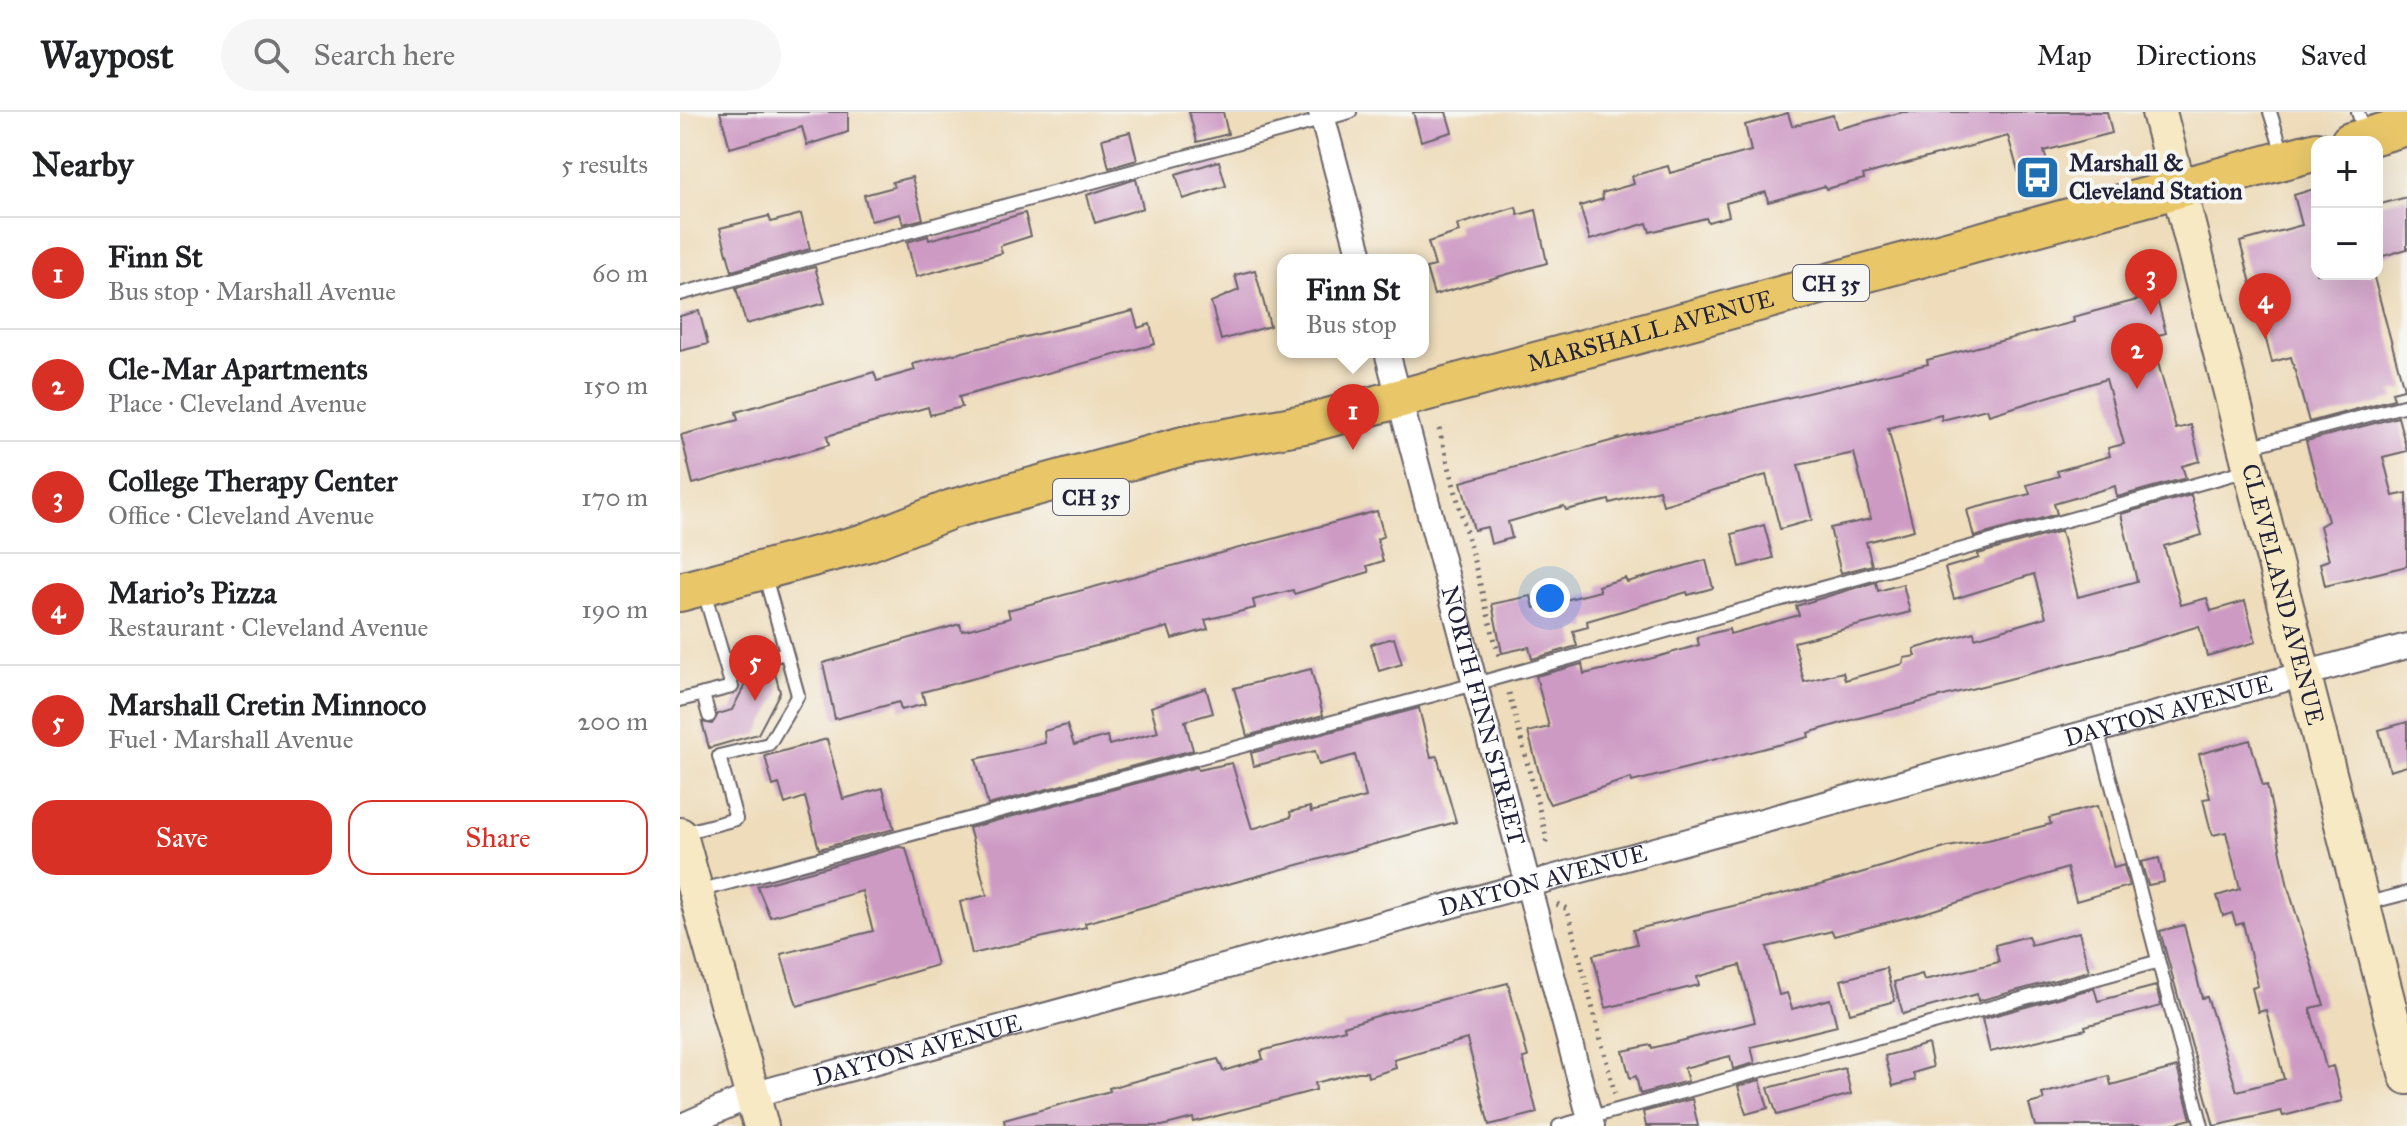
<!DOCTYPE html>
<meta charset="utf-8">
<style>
body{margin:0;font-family:"IM FELL Great Primer",serif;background:#f6f6f6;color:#202124}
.controls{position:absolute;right:24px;top:24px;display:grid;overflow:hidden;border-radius:16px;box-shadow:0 8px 32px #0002}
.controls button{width:72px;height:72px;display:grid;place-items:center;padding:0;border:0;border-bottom:2px solid #e0e0e0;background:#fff;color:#202124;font:40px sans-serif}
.you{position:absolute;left:870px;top:486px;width:28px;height:28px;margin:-20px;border:6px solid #fff;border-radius:50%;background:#1a73e8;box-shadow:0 0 0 12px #1a73e833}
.badge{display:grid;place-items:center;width:52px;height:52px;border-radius:50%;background:#d93025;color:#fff;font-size:26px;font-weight:700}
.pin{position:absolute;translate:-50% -66px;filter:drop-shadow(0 2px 4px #0008)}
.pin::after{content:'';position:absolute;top:42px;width:28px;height:24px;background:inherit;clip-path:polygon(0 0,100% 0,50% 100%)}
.popup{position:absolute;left:597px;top:142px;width:152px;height:104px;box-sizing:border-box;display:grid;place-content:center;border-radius:16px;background:#fff;filter:drop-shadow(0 2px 6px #0005);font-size:26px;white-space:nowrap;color:#757577}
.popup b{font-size:30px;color:#202124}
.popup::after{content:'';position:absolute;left:50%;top:100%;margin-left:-16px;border:16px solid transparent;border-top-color:#fff}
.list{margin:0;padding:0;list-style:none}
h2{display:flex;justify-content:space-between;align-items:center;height:104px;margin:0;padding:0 32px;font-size:34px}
h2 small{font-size:26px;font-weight:400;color:#757577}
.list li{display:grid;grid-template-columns:52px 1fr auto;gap:24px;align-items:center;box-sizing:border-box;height:112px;padding:0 32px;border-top:2px solid #e0e0e0}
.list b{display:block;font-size:30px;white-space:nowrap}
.list p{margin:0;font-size:26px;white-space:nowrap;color:#757577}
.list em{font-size:26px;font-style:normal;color:#757577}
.actions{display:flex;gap:16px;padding:24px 32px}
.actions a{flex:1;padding:18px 0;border:2px solid #d93025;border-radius:24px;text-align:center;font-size:28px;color:#d93025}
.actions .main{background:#d93025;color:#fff}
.icon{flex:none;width:44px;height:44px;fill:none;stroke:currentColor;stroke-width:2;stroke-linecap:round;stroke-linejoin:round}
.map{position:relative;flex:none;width:1727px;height:1014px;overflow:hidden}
header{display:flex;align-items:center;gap:48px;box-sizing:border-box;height:112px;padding:0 40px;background:#fff;border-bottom:2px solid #e0e0e0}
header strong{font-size:38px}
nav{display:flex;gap:44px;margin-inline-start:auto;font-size:28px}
.search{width:560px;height:72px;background:#f6f6f6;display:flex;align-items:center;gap:20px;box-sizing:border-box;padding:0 28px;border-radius:44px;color:#757577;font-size:30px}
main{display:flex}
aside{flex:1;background:#fff}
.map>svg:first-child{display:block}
.building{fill:#cd9ac4}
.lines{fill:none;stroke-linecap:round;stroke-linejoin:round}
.lane-casing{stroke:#696367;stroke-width:16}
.street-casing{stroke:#696367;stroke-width:28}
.secondary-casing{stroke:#696367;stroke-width:38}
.primary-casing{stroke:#696367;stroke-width:42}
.path{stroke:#696367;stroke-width:5;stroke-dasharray:2 6;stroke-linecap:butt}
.lane{stroke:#fff;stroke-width:12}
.street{stroke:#fff;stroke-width:24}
.secondary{stroke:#f6e9c3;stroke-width:34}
.primary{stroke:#e9c769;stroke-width:38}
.labels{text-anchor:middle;stroke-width:8;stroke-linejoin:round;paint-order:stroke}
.shield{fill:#f6f6f2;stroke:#626272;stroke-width:2}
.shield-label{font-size:22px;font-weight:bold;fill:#22223b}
.poi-label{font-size:24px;font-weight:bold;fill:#22223b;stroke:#f6f6f2;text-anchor:start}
.street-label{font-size:24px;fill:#22223b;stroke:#f6f6f2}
</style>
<header>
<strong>Waypost</strong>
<div class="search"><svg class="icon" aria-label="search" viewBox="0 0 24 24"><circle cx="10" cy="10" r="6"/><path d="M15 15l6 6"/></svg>Search here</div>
<nav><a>Map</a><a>Directions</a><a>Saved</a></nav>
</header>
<main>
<aside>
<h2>Nearby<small>5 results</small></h2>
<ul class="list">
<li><span class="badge">1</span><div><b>Finn St</b><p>Bus stop · Marshall Avenue</p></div><em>60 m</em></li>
<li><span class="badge">2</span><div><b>Cle-Mar Apartments</b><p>Place · Cleveland Avenue</p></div><em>150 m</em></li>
<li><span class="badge">3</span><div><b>College Therapy Center</b><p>Office · Cleveland Avenue</p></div><em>170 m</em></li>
<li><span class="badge">4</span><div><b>Mario's Pizza</b><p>Restaurant · Cleveland Avenue</p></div><em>190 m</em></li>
<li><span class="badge">5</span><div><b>Marshall Cretin Minnoco</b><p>Fuel · Marshall Avenue</p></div><em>200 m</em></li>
</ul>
<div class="actions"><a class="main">Save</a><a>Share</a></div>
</aside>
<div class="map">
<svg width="1727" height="1014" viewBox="0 0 1727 1014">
<rect width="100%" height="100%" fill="#f6f6f2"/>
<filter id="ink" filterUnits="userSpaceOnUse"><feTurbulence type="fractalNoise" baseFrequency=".0125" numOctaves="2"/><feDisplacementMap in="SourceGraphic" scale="16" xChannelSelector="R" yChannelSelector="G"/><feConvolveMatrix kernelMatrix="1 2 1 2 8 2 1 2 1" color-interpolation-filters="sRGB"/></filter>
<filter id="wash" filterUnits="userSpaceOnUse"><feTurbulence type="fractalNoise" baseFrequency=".006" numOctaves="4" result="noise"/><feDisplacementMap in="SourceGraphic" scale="32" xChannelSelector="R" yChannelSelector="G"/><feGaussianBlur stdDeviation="1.8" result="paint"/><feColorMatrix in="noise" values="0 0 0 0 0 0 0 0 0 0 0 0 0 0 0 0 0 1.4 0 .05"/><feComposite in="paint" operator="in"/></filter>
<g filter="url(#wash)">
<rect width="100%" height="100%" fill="#eedcba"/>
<g id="blocks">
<path class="building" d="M40,0H168V20L127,33L122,15L50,36Z
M509,0H543L548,22L517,30Z
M733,0H766L772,20L741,29Z
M1223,0H1427L1432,21L1364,39L1371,64L1342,73L1328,24L1183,63L1184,67L1146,77L1145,74L1088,90L1086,80L1046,91L1049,104L1028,110L1026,106L970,120L967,111L910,128L900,94L923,87L922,81L954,72L952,64L988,54L990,61L1071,39L1065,13L1108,1L1112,14L1153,3L1157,17Z
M450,20L457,48L429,56L422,27Z
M539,49L546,74L503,87L496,62Z
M232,65L243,107L223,112L220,102L191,109L184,83L214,75L212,70Z
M456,67L463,96L415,111L407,83Z
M1637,76V162H1693L1724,277L1712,280L1714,287L1629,310L1611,245L1592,250L1560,130L1622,113L1614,83Z
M1727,85V137L1697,146V93Z
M836,95L838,103L856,98L867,151L754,183L746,156L755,154L748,130L779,120L777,113Z
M345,101L351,124L320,134L322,141L236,165L227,130L248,124L249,128Z
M121,102L130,137L52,159L40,116L89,104L91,110Z
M135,155L145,191L66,212L56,176Z
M575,158L590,214L541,228L531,190L559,178L555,163Z
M1476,183L1486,221L1471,225L1496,317L1511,313L1520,349L1502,354L1506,366L1437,385L1435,374L1374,392L1377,402L1294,425L1287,398L1350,382L1347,373L1379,364L1377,359L1430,344L1428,336L1444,332L1426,267L1309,303L1307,297L1262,308L1261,303L1208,316L1234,418L1186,430L1192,453L1161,461L1150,416L1191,407L1174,341L1118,353L1132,408L1100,417L1086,363L983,393L979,378L930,391L929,388L886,398L884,394L828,410L832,426L811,432L807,415L794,418L781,370L949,324L1248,252L1247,248L1394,210L1393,205Z
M19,199L28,232L0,239V204Z
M453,199L458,216L470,212L475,232L279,285L282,295L250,303L248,295L147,324L149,333L13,372L1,323L58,308L56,300L194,260L197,269L235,258L233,252Z
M1718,305L1727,339L1703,345L1713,384L1727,381V454L1645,474L1640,451L1649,448L1640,414L1648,409L1626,329Z
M1511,383L1522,423L1484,434L1501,493L1527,486L1531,499L1565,489L1576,530L1527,544L1519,514L1426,542L1175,607L1128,621L1129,625L952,670L951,666L870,692L865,683L848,620L869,615L856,564L902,552L904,562L973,546L1019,533L1017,525L1049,517L1050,522L1119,503L1116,494L1165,479L1196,470L1198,479L1223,472L1230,500L1114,530L1124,570L1163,560L1165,568L1223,552L1224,546L1236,544L1234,537L1294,520L1295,526L1366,505L1354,462L1274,487L1265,456L1299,446L1298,442L1381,419L1398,485L1457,469L1441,402Z
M697,399L704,424L697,427L703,449L687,454L689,460L614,482L613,478L573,488L575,496L525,508L528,517L492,527L488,515L242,580L245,592L221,598L219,590L155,607L143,551L280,512L282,519L330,506L328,498Z
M1084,413L1093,446L1060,455L1052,422Z
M1026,448L1033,476L1008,483L1007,480L907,509L908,515L893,519L897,534L852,547L849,535L822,541L812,492L851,484L854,496L920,479L918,474L945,466L947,470Z
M714,526L722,552L699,559L691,532Z
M86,529L88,536L82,542V548L93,554L100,580L78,622L29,636L22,610L32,612L38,602L52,598L66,571L57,536Z
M631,557L643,603L567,624L554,576Z
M526,576L533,601L505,609L513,638L308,693L296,647L365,631L364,619L387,613L394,633L427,624L429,633L478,620L471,595Z
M739,596L751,645L757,644L776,710L405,811L406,815L292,842L280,790L307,783L289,716L517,655L518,658L552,651L572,717L611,705L610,700L630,695L631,700L686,685L675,643L639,653L635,639L574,654L571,641Z
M1727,610V654L1710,659L1699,618Z
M147,627L163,687L203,676L214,717L139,737L125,685L105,692L99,672L93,674L85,644Z
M1570,628L1583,674L1587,673L1608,775L1644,893L1630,896L1646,956L1653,954L1662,989L1603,1004L1601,999L1534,1014L1480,819L1504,813L1522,886L1527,885L1557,979L1604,967L1586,898L1578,900L1572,876L1578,874L1563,811L1556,813L1552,801L1543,804L1537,784L1560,777L1546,720L1533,723L1530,716L1523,687L1530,686L1519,642Z
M1417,694L1434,756L1444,753L1449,774L1396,789L1387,756L1244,801L1154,824L1152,819L1087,835L1099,883L1107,881L1112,897L1150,887L1157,914L1071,935L1075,951L1053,957L1050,944L1004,956L1008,969L960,982L956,964L950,966L943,939L971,933L972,936L1075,910L1060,853L1017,865L1019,873L926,896L913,843L957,832L953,818L1140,773L1268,735L1308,728L1371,712L1369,706Z
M219,735L226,736L257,853L117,894L101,842L193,819L182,779L90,805L77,774Z
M1479,746L1484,770L1468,773L1461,750Z
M1399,820L1409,859L1298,889L1297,882L1223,902L1214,870L1242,862L1244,868L1319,850L1315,833L1348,824L1351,833Z
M1206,856L1215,889L1170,901L1161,868Z
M828,871L848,945L843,946L857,1001L809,1013L787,927L714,948L716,956L688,965L687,960H678L635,971L636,978L514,1010L513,1006L482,1014H325L324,1008L430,979L429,976L538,947L543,959L583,947L581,939L665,917L664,914L700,903Z
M1476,874L1481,894L1405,914L1406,917L1310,940L1302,907L1414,876L1418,889Z
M1248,932L1253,955L1233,961L1235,968L1213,974L1205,944Z
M1497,955L1511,1007L1484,1014H1355L1349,992L1364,988L1362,982L1429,964L1431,973Z
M1165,956L1171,982L1097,1003L1088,976Z
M1080,968L1088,996L1066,1002L1058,974Z
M1012,987L1018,1014H966L963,1000Z"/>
</g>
</g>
<g filter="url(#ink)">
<use href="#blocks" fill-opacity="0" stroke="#696367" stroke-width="2"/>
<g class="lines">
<defs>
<path id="lane" d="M1590,0L1604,45
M1678,0L1685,22
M0,182L670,0
M1568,335L1727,293
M90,545L106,541
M23,582L29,604
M0,588L52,575L24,480
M1417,617L1522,1014
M3,721L56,707L39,644L89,632L118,583L84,461
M18,779L795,572L1568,358
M1684,792L1727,781
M879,1014L1476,850"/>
<g id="street">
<path d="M641,0L681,148"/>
<path id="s1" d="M707,240L912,1014"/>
<path id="s2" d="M2,1014L72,983L1727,534"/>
</g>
<g id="secondary">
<path id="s3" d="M1479,0L1727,965"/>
<path d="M0,723L81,1014"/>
</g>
<g id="primary">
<path d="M1670,30L1727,14"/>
<path id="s4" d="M0,480L185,431L272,397L503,334L629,311L1637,39"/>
</g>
</defs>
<use href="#lane" class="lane-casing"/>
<use href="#street" class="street-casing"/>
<use href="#secondary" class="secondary-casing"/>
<use href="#primary" class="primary-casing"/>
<path class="path" d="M759,317L820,548
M829,581L867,727L864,733
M877,792L887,797L935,982"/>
<use href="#lane" class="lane"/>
<use href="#street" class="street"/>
<use href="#secondary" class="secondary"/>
<use href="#primary" class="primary"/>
</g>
</g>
<defs>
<symbol id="bus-square" viewBox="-11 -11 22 22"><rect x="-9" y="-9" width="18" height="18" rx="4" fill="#1f6fb2" stroke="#f6f6f2"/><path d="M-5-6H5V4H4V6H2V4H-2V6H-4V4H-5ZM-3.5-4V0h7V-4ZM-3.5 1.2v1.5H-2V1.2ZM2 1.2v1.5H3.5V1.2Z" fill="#fff"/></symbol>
</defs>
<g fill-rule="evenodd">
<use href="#bus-square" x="1332" y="40" width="51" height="51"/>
</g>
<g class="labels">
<g class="shield">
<rect x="1113" y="153" width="76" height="36" rx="6"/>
<rect x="373" y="367" width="76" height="36" rx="6"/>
</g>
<g class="shield-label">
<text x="1151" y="179">CH 35</text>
<text x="411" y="393">CH 35</text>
</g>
<g class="poi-label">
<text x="1389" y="59">Marshall &amp;<tspan x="1389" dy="28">Cleveland Station</tspan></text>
</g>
<g class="street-label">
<text dy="8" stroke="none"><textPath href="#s4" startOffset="1006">MARSHALL AVENUE</textPath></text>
<text dy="8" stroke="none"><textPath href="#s3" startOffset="498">CLEVELAND AVENUE</textPath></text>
<text dy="8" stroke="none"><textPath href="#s2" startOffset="1544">DAYTON AVENUE</textPath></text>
<text dy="8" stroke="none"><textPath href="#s1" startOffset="376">NORTH FINN STREET</textPath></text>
<text dy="8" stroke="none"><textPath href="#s2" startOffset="896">DAYTON AVENUE</textPath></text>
<text dy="8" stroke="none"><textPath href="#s2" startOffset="248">DAYTON AVENUE</textPath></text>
</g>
</g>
</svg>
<div class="controls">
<button>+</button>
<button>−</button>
</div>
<div class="you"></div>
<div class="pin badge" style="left:673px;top:338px">1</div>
<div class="popup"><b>Finn St</b>Bus stop</div>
<div class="pin badge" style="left:1457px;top:277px">2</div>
<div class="pin badge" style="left:1471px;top:203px">3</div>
<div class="pin badge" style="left:1585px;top:227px">4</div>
<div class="pin badge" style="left:75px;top:589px">5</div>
</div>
</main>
